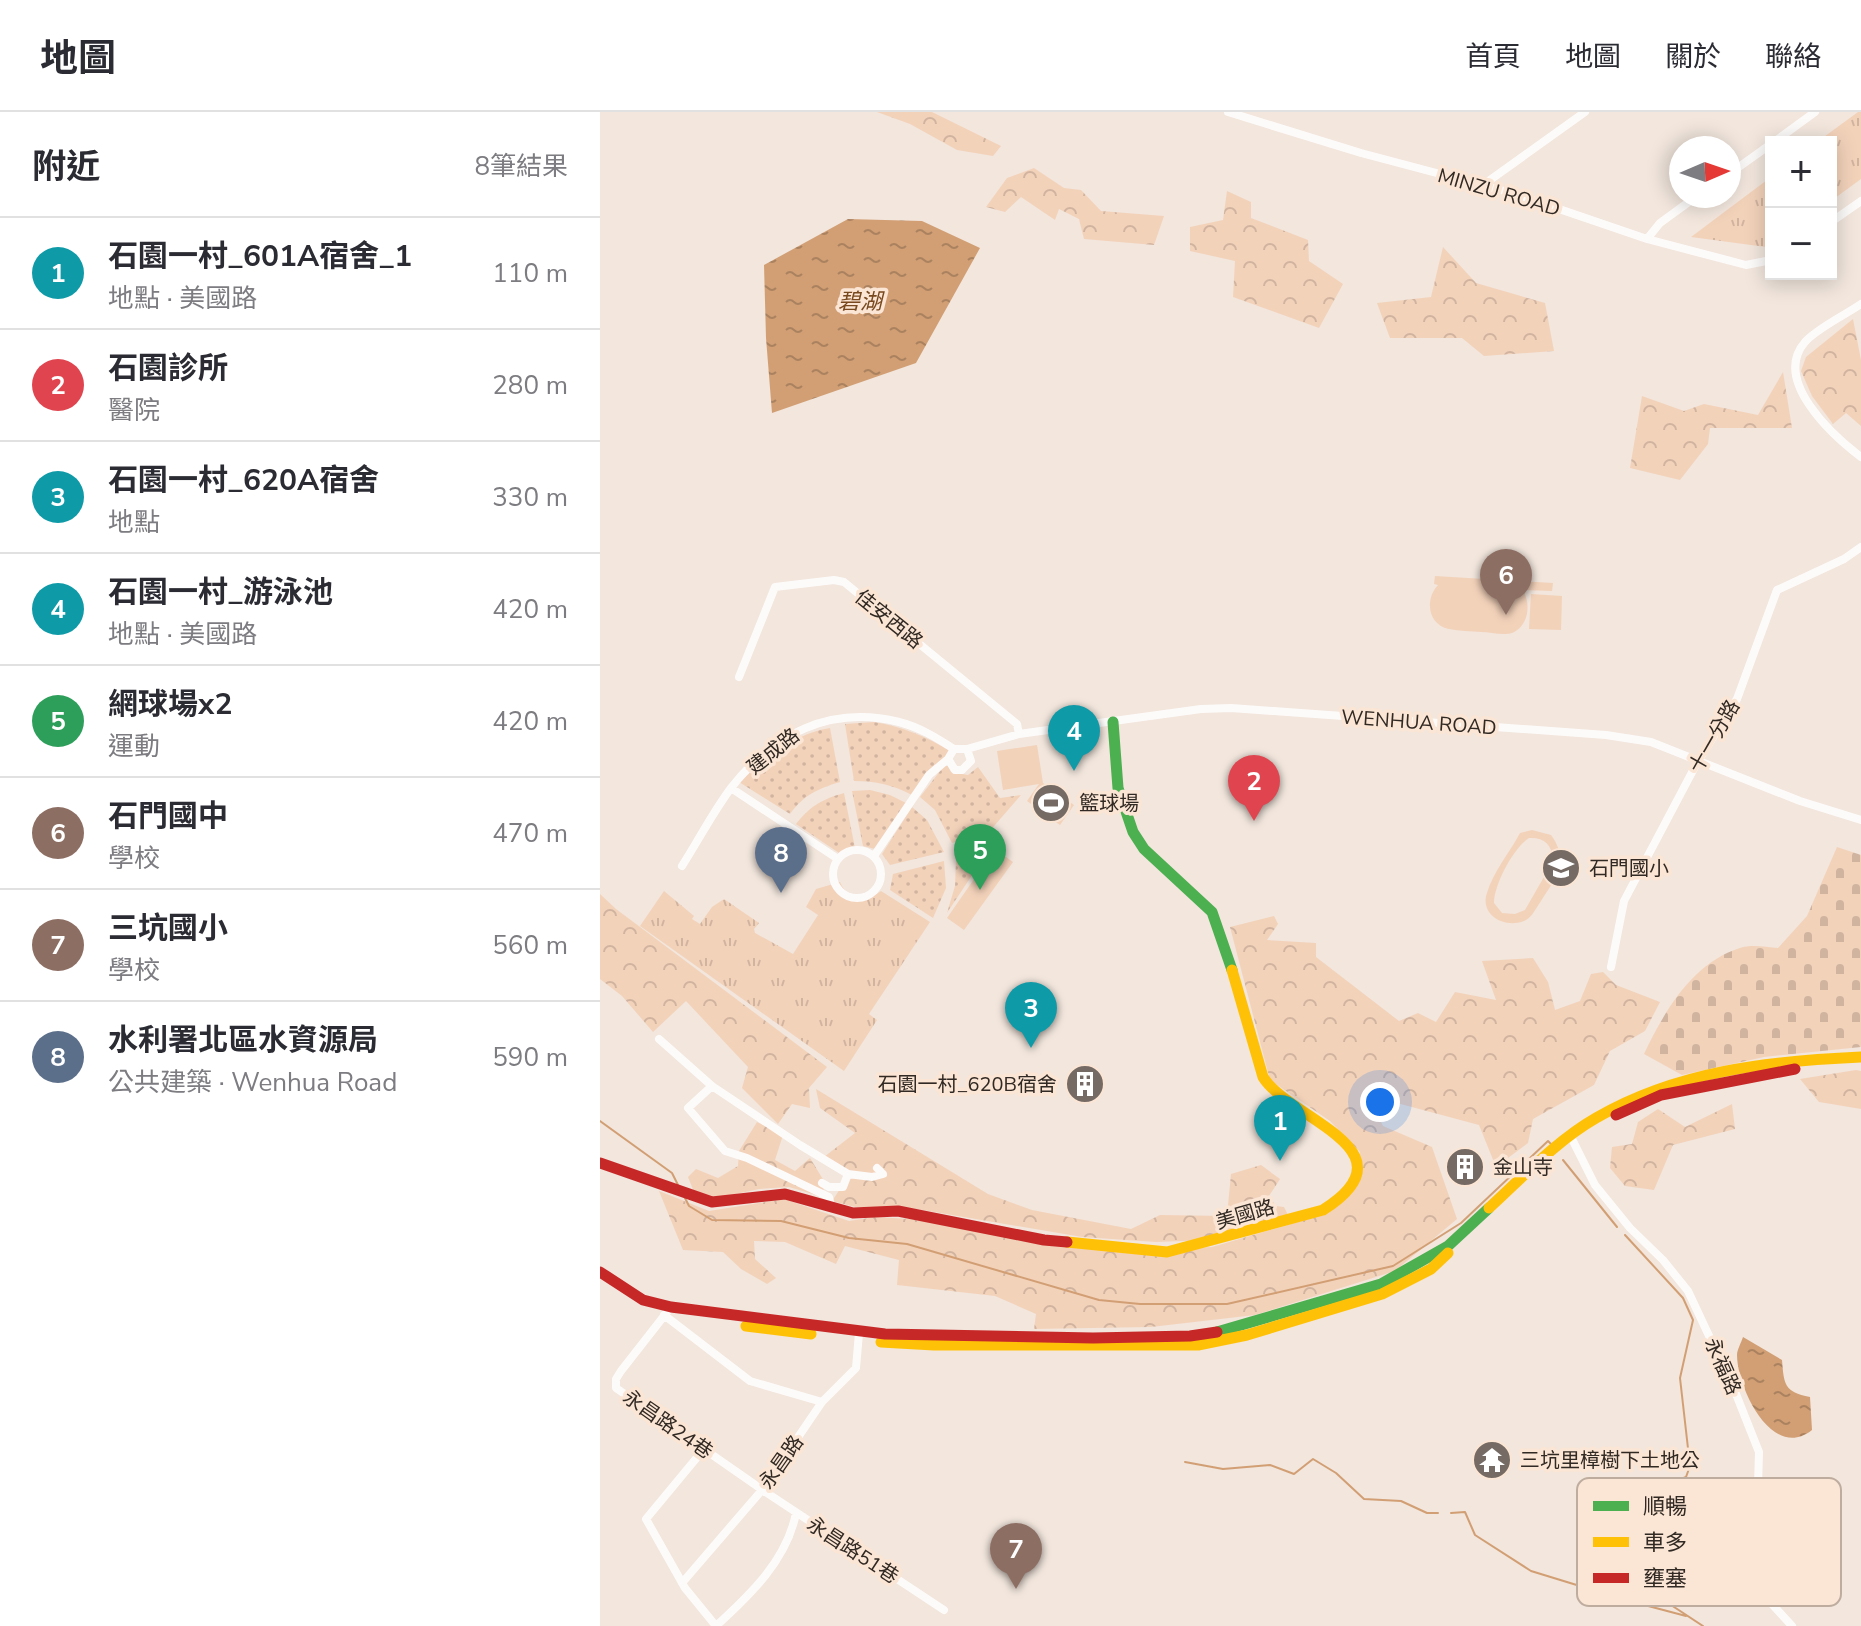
<!DOCTYPE html>
<html lang="zh-TW">
<meta charset="utf-8">
<style>
body{margin:0;font-family:"Nunito Sans","Noto Sans TC",sans-serif;background:#f7f7f7;color:#2b2b33}
.controls{position:absolute;right:24px;top:24px;display:grid;overflow:hidden;border-radius:0px;box-shadow:0 4px 20px #0003}
.controls button{width:72px;height:72px;display:grid;place-items:center;padding:0;border:0;border-bottom:2px solid #e1e1e2;background:#fff;color:#2b2b33;font:40px sans-serif}
.compass{position:absolute;left:1069px;top:24px;width:72px;height:72px;border-radius:50%;background:#fff;box-shadow:0 4px 20px #0003;rotate:88deg}
.you{position:absolute;left:780px;top:990px;width:28px;height:28px;margin:-20px;border:6px solid #fff;border-radius:50%;background:#1a73e8;box-shadow:0 0 0 12px #1a73e833}
.badge{display:grid;place-items:center;width:52px;height:52px;border-radius:50%;background:#b45309;color:#fff;font-size:26px;font-weight:700}
.pin{position:absolute;translate:-50% -66px;filter:drop-shadow(0 2px 4px #0008)}
.pin::after{content:'';position:absolute;top:42px;width:28px;height:24px;background:inherit;clip-path:polygon(0 0,100% 0,50% 100%)}
.list{margin:0;padding:0;list-style:none}
h2{display:flex;justify-content:space-between;align-items:center;height:104px;margin:0;padding:0 32px;font-size:34px}
h2 small{font-size:26px;font-weight:400;color:#7c7c81}
.list li{display:grid;grid-template-columns:52px 1fr auto;gap:24px;align-items:center;box-sizing:border-box;height:112px;padding:0 32px;border-top:2px solid #e1e1e2}
.list b{display:block;font-size:30px;white-space:nowrap}
.list p{margin:0;font-size:26px;white-space:nowrap;color:#7c7c81}
.list em{font-size:26px;font-style:normal;color:#7c7c81}
.map{position:relative;flex:none;width:1261px;height:1514px;overflow:hidden}
header{display:flex;align-items:center;gap:48px;box-sizing:border-box;height:112px;padding:0 40px;background:#fff;border-bottom:2px solid #e1e1e2}
header strong{font-size:38px}
nav{display:flex;gap:44px;margin-inline-start:auto;font-size:28px}
main{display:flex}
aside{flex:1;background:#fff}
.map>svg:first-child{display:block}
.grass{fill:url(#grass-dots)}
.forest{fill:url(#forest-crowns)}
.cemetery{fill:url(#cemetery-stones)}
.park{fill:url(#park-tufts)}
.pitch{fill:#f3d2ba;fill-rule:evenodd}
.water{fill:url(#water-ripples)}
.lines{fill:none;stroke-linecap:round;stroke-linejoin:round}
.stream{stroke:#d29f74;stroke-width:2}
.street{stroke:#fdfbfa;stroke-width:8}
.fast{stroke:#4caf50;stroke-width:11}
.slow{stroke:#ffc107;stroke-width:11}
.jam{stroke:#c62828;stroke-width:11}
.labels{text-anchor:middle;stroke-width:7;stroke-linejoin:round;paint-order:stroke}
.street-label{font-size:20px;fill:#312923;stroke:#fbe5d4}
.poi-label{font-size:20px;fill:#312923;stroke:#fbe5d4;text-anchor:start}
.water-label{font-size:22px;font-style:italic;fill:#78491f;stroke:#fbe5d4}
.key{fill:#fbe5d4;stroke:#bead9f;stroke-width:2}
.key-label{font-size:22px;fill:#312923}
</style>
<header>
<strong>地圖</strong>
<nav><a>首頁</a><a>地圖</a><a>關於</a><a>聯絡</a></nav>
</header>
<main>
<aside>
<h2>附近<small>8筆結果</small></h2>
<ul class="list">
<li><span class="badge" style="background:#0f9aa8">1</span><div><b>石園一村_601A宿舍_1</b><p>地點 · 美國路</p></div><em>110 m</em></li>
<li><span class="badge" style="background:#e0444e">2</span><div><b>石園診所</b><p>醫院</p></div><em>280 m</em></li>
<li><span class="badge" style="background:#0f9aa8">3</span><div><b>石園一村_620A宿舍</b><p>地點</p></div><em>330 m</em></li>
<li><span class="badge" style="background:#0f9aa8">4</span><div><b>石園一村_游泳池</b><p>地點 · 美國路</p></div><em>420 m</em></li>
<li><span class="badge" style="background:#2e9e5b">5</span><div><b>網球場x2</b><p>運動</p></div><em>420 m</em></li>
<li><span class="badge" style="background:#8d6e63">6</span><div><b>石門國中</b><p>學校</p></div><em>470 m</em></li>
<li><span class="badge" style="background:#8d6e63">7</span><div><b>三坑國小</b><p>學校</p></div><em>560 m</em></li>
<li><span class="badge" style="background:#5c6f8a">8</span><div><b>水利署北區水資源局</b><p>公共建築 · Wenhua Road</p></div><em>590 m</em></li>
</ul>
</aside>
<div class="map">
<svg width="1261" height="1514" viewBox="0 0 1261 1514">
<defs>
<pattern id="grass-dots" width="8" height="8" patternUnits="userSpaceOnUse" patternTransform="scale(2)"><rect width="8" height="8" fill="#f3d2ba"/><path d="M2 2h.1M6 6h.1" fill="none" stroke="#d1b4a0" stroke-width="1.8" stroke-linecap="round"/></pattern>
<pattern id="forest-crowns" width="20" height="18" patternUnits="userSpaceOnUse" patternTransform="scale(2)"><rect width="20" height="18" fill="#f3d2ba"/><path d="M2 6a3 3 0 1 1 6 0M12 15a3 3 0 1 1 6 0" fill="none" stroke="#d1b4a0"/></pattern>
<pattern id="cemetery-stones" width="16" height="16" patternUnits="userSpaceOnUse" patternTransform="scale(2)"><rect width="16" height="16" fill="#f3d2ba"/><path d="M2 7V4a2 2 0 0 1 4 0v3zM10 15v-3a2 2 0 0 1 4 0v3z" fill="#d1b4a0"/></pattern>
<pattern id="park-tufts" width="24" height="20" patternUnits="userSpaceOnUse" patternTransform="scale(2)"><rect width="24" height="20" fill="#f3d2ba"/><path d="M3 7l-1-3M5 7V3M7 7l1-3M15 17l-1-3M17 17v-4M19 17l1-3" fill="none" stroke="#d1b4a0"/></pattern>
<pattern id="water-ripples" width="26" height="14" patternUnits="userSpaceOnUse" patternTransform="scale(2)"><rect width="26" height="14" fill="#d29f74"/><path d="M2 4q2-2 4 0t4 0M15 11q2-2 4 0t4 0" fill="none" stroke="#ab825f"/></pattern>
</defs>
<rect width="100%" height="100%" fill="#f2e6dd"/>
<path class="grass" d="M274,610C303,615 326,624 351,640L346,649C329,651 321,669 312,683C293,673 276,669 254,669L245,612Z
M230,616L240,670C217,677 204,683 190,702L139,670C169,646 192,622 230,616Z
M344,654H348L351,660L368,663L378,655L400,686L421,683L388,721L352,731L335,698L320,685Z
M270,678L290,683L306,691L275,737L263,734L252,679Z
M244,681L255,736L242,743L196,712C210,694 223,687 244,681Z
M312,695L327,708L344,740L290,753L282,742Z
M386,742L347,801L355,774L356,747Z
M344,749L346,776L333,806L290,778L293,762Z"/>
<path class="forest" d="M277,0H332L401,34L393,44L357,38L310,12Z
M434,56L464,76L481,78L501,99L564,104L554,133L484,127L479,107L459,97L455,108L421,85L405,100L386,95L407,66Z
M627,79L651,90V106L708,128L709,149L743,172L719,216L633,185L635,149L590,139V115L623,108Z
M843,135L876,171L945,191L954,239L884,244L862,226H790L777,191L831,185Z
M1253,207L1261,248V314L1246,301L1233,312L1212,284L1201,259L1206,245Z
M1183,260L1192,316H1110L1108,332L1080,368L1030,356L1042,284L1084,299L1104,292L1158,303Z
M0,782L16,797L227,955L209,976L210,996L192,992L178,1012L142,976L148,955L86,889L53,920L22,884L0,867Z
M674,804L678,812L667,828L716,831V845L799,909L818,901L836,910L855,880L896,888L882,849L933,846L948,870L955,898L980,889L991,862L1003,860L1016,873L1060,890L1045,919L1010,939L994,973L933,1007L928,1031L896,1055L879,1013L767,983L783,1014L832,1035L857,1107L795,1159L655,1203L551,1215L434,1217L436,1202L395,1184L297,1173L299,1148L245,1134L236,1152L185,1130L154,1129L155,1147L176,1166L167,1172L141,1157L123,1140L83,1138L59,1079L109,1099L184,1087L249,1109L275,1105L327,1108L516,1139L612,1135L729,1101L761,1058L760,1040L730,1009L670,968L630,815Z
M1256,958L1261,959V997L1219,990L1200,967Z
M216,977L388,1082L432,1098L531,1117L560,1103L627,1104L631,1062L661,1053L680,1067L669,1084L676,1094L684,1095L689,1105L610,1128L556,1130L482,1125L305,1095H255L232,1089L248,1065L224,1045L255,1021L220,996Z
M1132,992L1135,1017L1073,1033L1054,1078L1025,1074L1010,1056L1012,1035L1032,1032L1038,1010L1058,997L1085,1015Z
M157,1010L183,1023L175,1048L195,1059L210,1046L224,1069L223,1085L189,1075L159,1077L113,1087L94,1080L88,1065L96,1057L118,1066L138,1054L139,1039Z"/>
<path class="cemetery" d="M1237,735L1261,743V935L1164,945L1082,963L1044,942C1064,900 1092,851 1140,836C1151,832 1166,835 1178,836L1207,804Z"/>
<path class="park" d="M1258,0H1261V67L1231,89V30H1217Z
M1171,65V131L1166,135L1091,125Z
M240,770C248,789 266,791 281,779L330,810L269,902L277,908L244,959L40,814L64,779L94,804L92,807L100,812L112,795L124,787L159,811L154,817L155,821L193,842L218,803L206,795L216,777Z"/>
<path class="pitch" d="M835,464L953,471L952,479L923,478C931,492 929,514 912,521C903,524 890,520 881,520C871,519 859,519 849,517C827,512 825,487 838,473L834,472Z
M931,482L962,484L961,518L929,517Z
M437,633L443,671L474,693L460,713L427,689L439,672L403,678L397,639Z
M932,718L951,723C970,749 956,766 941,789C936,796 932,805 926,808C907,818 879,804 887,781C893,760 910,740 920,721ZM929,726C945,725 954,734 952,751L925,798L915,802L902,801L894,791C894,773 913,736 929,726Z
M395,737L413,750L364,818L347,806Z"/>
<path class="water" d="M248,107L322,109L380,136L316,251L172,301L166,226L164,153Z
M1143,1225L1182,1248C1184,1272 1184,1280 1210,1285L1212,1318C1172,1350 1137,1275 1137,1243C1137,1238 1141,1231 1143,1225Z"/>
<g class="lines">
<path class="stream" d="M0,1009L72,1061L78,1073
M963,1048L1017,1115
M85,1086L89,1094L112,1108L181,1109L249,1126L307,1132L499,1188L540,1192H627L793,1154L861,1111L948,1029L951,1032
M1025,1123L1083,1186L1093,1208L1080,1266L1090,1354L1086,1365L1071,1371L1054,1387
M585,1350L623,1357L670,1353L694,1362L713,1347L736,1361L764,1387L801,1389L827,1401H838
M851,1401L865,1400L875,1423L931,1459L1006,1482
M1053,1411L1029,1455L1027,1464L1103,1514
M1018,1486L1086,1504"/>
<path class="street" d="M628,0L761,41L912,81L1047,127L1146,153L1171,148
M1174,30L1215,0
M1129,62L1171,32
M883,73L985,0
M1231,110L1261,89
M1047,127L1060,111L1097,84
M1261,192C1245,203 1216,217 1205,230C1172,268 1232,323 1261,345
M139,565L175,475L234,468L244,470L417,612L419,622
M367,637L419,622L601,597L631,596L1006,623L1051,630L1200,689L1261,708
M131,676L238,747
M233 762a24 24 0 1 1 48 0a24 24 0 1 1-48 0Z
M274,744L329,663L348,647L354,637H367L371,649L362,658H355L348,647
M82,754C98,729 113,700 131,676C173,622 230,593 299,610C319,615 337,626 354,637
M1011,855L1024,789L1098,649L1137,587L1177,478L1244,447L1261,435
M59,927L112,974L88,996L125,1039L147,1046L229,1085L231,1095
M112,974L200,1033L248,1062L243,1075H229L222,1071
M971,1025L995,1073L1030,1116L1063,1148L1088,1179L1134,1277L1159,1340L1158,1374L1170,1414L1165,1474L1171,1491L1192,1514
M248,1062L272,1065L283,1062L277,1056
M71,1195L21,1259L16,1267V1276L167,1381L344,1498
M64,1203L150,1269L222,1290
M104,1337L46,1407L85,1476L116,1514C150,1483 187,1448 196,1401
M82,1471L162,1378L222,1290L256,1256L259,1221"/>
<path class="fast" d="M513,610L518,676L533,720L544,737L612,800L632,858
M617,1220L781,1172L848,1134L889,1096"/>
<path class="slow" d="M889,1096C923,1065 956,1029 996,1006C1077,959 1169,949 1261,945
M467,1130L567,1140L723,1098C818,1038 690,1008 663,965L632,858
M146,1214L211,1222
M281,1230L334,1233H598L647,1223L782,1182L831,1157L848,1141"/>
<path class="jam" d="M1016,1003L1061,983L1195,957
M0,1051L112,1090L185,1082L253,1101L298,1099L444,1128L467,1130
M0,1160L43,1188L71,1195L285,1222L493,1226L590,1224L617,1220"/>
</g>
<defs>
<symbol id="stadium-disc" viewBox="-11 -11 22 22"><circle r="9.5" fill="#756b64" stroke="#fbe5d4"/><path d="M0-5a6.5 5 0 1 0 0 10a6.5 5 0 1 0 0-10ZM-3.5-1.8h7v3.6h-7Z" fill="#fff"/></symbol>
<symbol id="school-disc" viewBox="-11 -11 22 22"><circle r="9.5" fill="#756b64" stroke="#fbe5d4"/><path d="M0-5L7-2L0 1L-7-2ZM-4 1L0 2.5L4 1V4Q0 6-4 4Z" fill="#fff"/></symbol>
<symbol id="building-disc" viewBox="-11 -11 22 22"><circle r="9.5" fill="#756b64" stroke="#fbe5d4"/><path d="M-4-6H4V6H1V3H-1V6H-4ZM-2.5-4.3h1.7v1.8h-1.7ZM.8-4.3h1.7v1.8H.8ZM-2.5-1h1.7V.8h-1.7ZM.8-1h1.7V.8H.8Z" fill="#fff"/></symbol>
<symbol id="temple-disc" viewBox="-11 -11 22 22"><circle r="9.5" fill="#756b64" stroke="#fbe5d4"/><path d="M0-6L5-2H3V0L6.5 2.5H4V6H1.5V3h-3V6H-4V2.5H-6.5L-3 0V-2H-5Z" fill="#fff"/></symbol>
</defs>
<g fill-rule="evenodd">
<use href="#stadium-disc" x="429" y="669" width="44" height="44"/>
<use href="#school-disc" x="939" y="734" width="44" height="44"/>
<use href="#building-disc" x="463" y="950" width="44" height="44"/>
<use href="#building-disc" x="843" y="1033" width="44" height="44"/>
<use href="#temple-disc" x="870" y="1326" width="44" height="44"/>
</g>
<g class="labels">
<g class="street-label">
<text transform="translate(899 80) rotate(16)" y="7">MINZU ROAD</text>
<text transform="translate(289 507) rotate(39)" y="7">佳安西路</text>
<text transform="translate(819 610) rotate(4)" y="7">WENHUA ROAD</text>
<text transform="translate(1114 624) rotate(-60)" y="7">十一分路</text>
<text transform="translate(173 639) rotate(-39)" y="7">建成路</text>
<text transform="translate(645 1102) rotate(-16)" y="7">美國路</text>
<text transform="translate(1123 1254) rotate(66)" y="7">永福路</text>
<text transform="translate(68 1312) rotate(35)" y="7">永昌路24巷</text>
<text transform="translate(181 1350) rotate(-55)" y="7">永昌路</text>
<text transform="translate(253 1438) rotate(33)" y="7">永昌路51巷</text>
</g>
<g class="poi-label">
<text x="479" y="698">籃球場</text>
<text x="989" y="763">石門國小</text>
<text x="457" y="979" text-anchor="end">石園一村_620B宿舍</text>
<text x="893" y="1062">金山寺</text>
<text x="920" y="1355">三坑里樟樹下土地公</text>
</g>
<g class="water-label">
<text x="260" y="197">碧湖</text>
</g>
</g>
<rect x="977" y="1366" width="264" height="128" rx="12" class="key"/>
<rect x="993" y="1389" width="36" height="10" fill="#4caf50"/>
<rect x="993" y="1425" width="36" height="10" fill="#ffc107"/>
<rect x="993" y="1461" width="36" height="10" fill="#c62828"/>
<g class="key-label">
<text x="1043" y="1402">順暢</text>
<text x="1043" y="1438">車多</text>
<text x="1043" y="1474">壅塞</text>
</g>
</svg>
<div class="controls">
<button>+</button>
<button>−</button>
</div>
<svg class="compass" viewBox="-18 -18 36 36"><path d="M0-13l5 13h-10z" fill="#e53935"/><path d="M0 13l5-13h-10z" fill="#7c7c81"/></svg>
<div class="you"></div>
<div class="pin badge" style="left:680px;top:1049px;background:#0f9aa8">1</div>
<div class="pin badge" style="left:654px;top:709px;background:#e0444e">2</div>
<div class="pin badge" style="left:431px;top:936px;background:#0f9aa8">3</div>
<div class="pin badge" style="left:474px;top:659px;background:#0f9aa8">4</div>
<div class="pin badge" style="left:380px;top:778px;background:#2e9e5b">5</div>
<div class="pin badge" style="left:906px;top:503px;background:#8d6e63">6</div>
<div class="pin badge" style="left:416px;top:1477px;background:#8d6e63">7</div>
<div class="pin badge" style="left:181px;top:781px;background:#5c6f8a">8</div>
</div>
</main>
